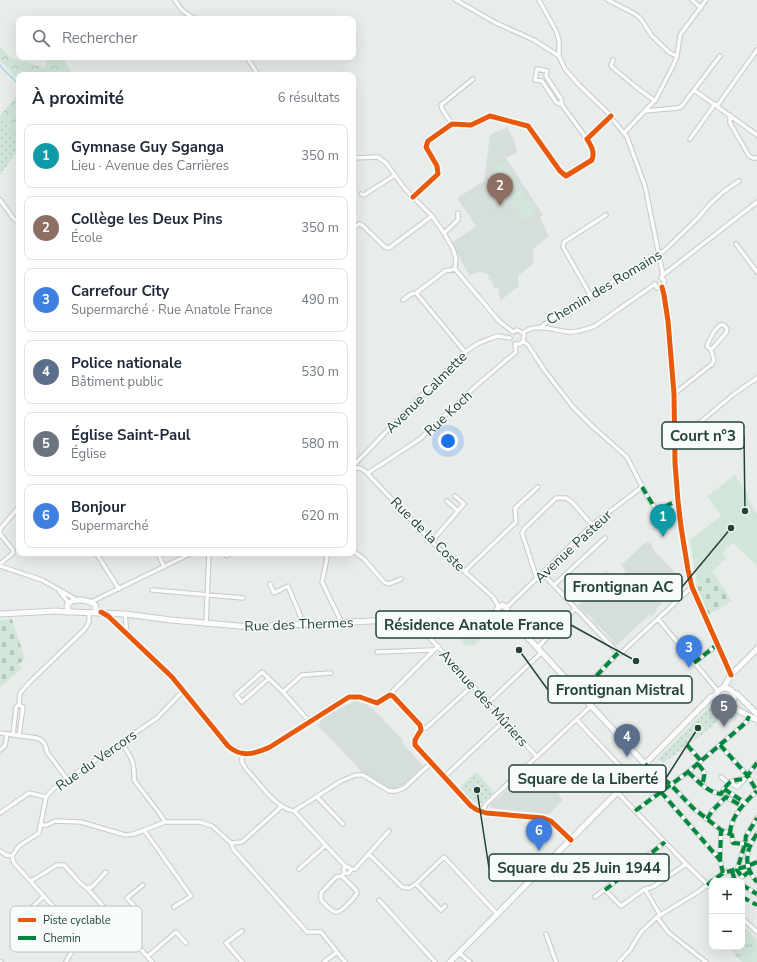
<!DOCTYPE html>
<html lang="fr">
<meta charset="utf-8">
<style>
body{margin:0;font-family:"Nunito Sans",sans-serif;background:#f6f6f7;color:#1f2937}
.controls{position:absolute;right:12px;bottom:12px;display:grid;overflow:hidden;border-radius:8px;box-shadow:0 4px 16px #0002}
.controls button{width:36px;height:36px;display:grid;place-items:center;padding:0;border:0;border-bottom:1px solid #e0e1e3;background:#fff;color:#1f2937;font:20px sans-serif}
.you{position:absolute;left:448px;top:441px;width:14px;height:14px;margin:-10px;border:3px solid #fff;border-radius:50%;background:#1a73e8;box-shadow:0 0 0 6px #1a73e833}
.badge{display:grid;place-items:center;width:26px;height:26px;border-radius:50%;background:#697e78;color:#fff;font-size:13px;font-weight:700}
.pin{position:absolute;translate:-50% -33px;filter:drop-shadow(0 1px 2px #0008)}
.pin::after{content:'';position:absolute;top:21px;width:14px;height:12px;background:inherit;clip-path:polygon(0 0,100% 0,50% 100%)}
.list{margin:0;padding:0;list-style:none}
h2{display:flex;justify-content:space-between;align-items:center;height:52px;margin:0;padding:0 16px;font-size:17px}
h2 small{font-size:13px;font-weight:400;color:#747a83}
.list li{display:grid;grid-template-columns:26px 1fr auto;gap:12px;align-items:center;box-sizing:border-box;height:64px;margin:0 8px 8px;padding:0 8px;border:1px solid #e0e1e3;border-radius:8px}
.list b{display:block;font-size:15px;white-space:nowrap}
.list p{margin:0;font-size:13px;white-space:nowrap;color:#747a83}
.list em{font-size:13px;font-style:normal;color:#747a83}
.icon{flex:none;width:22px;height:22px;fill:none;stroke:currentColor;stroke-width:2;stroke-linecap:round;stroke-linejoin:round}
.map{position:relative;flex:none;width:757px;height:962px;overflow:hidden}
.search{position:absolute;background:#fff;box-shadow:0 4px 16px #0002;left:16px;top:16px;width:340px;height:44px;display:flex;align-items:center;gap:10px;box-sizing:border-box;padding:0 14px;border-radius:8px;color:#747a83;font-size:15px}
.panel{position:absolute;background:#fff;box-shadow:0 4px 16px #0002;left:16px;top:72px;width:340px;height:484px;border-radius:8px}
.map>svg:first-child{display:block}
.built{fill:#d6dedb}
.grass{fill:url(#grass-dots)}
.forest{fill:url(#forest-crowns)}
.cemetery{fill:url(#cemetery-stones)}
.park{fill:url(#park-tufts)}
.pitch{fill:#d1e6d8}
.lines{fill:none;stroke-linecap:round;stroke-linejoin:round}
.stream{stroke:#a9d4db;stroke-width:1.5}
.street-casing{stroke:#c5cac8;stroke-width:5.5}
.secondary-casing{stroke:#c3cbc8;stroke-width:7}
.street{stroke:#fcfcfc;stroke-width:3.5}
.secondary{stroke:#fcfcfc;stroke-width:5}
.quiet{stroke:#00873e;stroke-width:4;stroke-dasharray:8 4;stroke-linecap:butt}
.cycleway-casing{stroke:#f7fbf9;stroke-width:8}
.cycleway{stroke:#e8590c;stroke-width:5}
.labels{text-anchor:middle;stroke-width:3;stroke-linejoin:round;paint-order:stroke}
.street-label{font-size:14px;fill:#24423a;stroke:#f7fbf9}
.key{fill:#f7fbf9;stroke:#b8c4c0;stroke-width:1}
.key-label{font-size:11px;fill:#24423a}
.leader{fill:none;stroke:#24423a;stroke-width:1.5}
.callout-dot{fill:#24423a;stroke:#f7fbf9;stroke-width:1.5}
.callout{fill:#f7fbf9;stroke:#24423a;stroke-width:1.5}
.callout-label{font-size:15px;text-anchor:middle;font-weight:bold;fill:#24423a}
</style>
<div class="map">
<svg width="757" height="962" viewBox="0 0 757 962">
<defs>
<pattern id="grass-dots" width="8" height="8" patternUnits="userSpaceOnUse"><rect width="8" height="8" fill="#d1e6d8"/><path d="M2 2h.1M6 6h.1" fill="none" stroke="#b3c6ba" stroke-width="1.8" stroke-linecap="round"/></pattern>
<pattern id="forest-crowns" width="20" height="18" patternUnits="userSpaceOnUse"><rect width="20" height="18" fill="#d1e6d8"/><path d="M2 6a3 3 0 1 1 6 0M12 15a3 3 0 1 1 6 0" fill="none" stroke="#b3c6ba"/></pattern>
<pattern id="cemetery-stones" width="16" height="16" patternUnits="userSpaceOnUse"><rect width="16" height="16" fill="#d1e6d8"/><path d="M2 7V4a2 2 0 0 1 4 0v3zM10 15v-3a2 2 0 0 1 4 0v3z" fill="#b3c6ba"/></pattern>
<pattern id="park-tufts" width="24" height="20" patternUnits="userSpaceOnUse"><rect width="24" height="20" fill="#d1e6d8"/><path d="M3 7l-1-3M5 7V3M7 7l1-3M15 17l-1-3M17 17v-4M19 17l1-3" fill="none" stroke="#b3c6ba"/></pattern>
</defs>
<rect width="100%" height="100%" fill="#e8edeb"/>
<path class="built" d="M507,127L515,142L517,153L506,158L543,215L540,217L549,236L533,249L534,263L518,276L519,286L500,301L498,287L495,289L491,281L488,278L491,276L481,272L469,275L452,243L476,226L457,198L484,181L490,135Z
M647,541L652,545V548L679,577H681L685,582L656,609L657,611L651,617L649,615L617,645H614L612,642V640L600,627L594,624L596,622L594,621L593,622L592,621L593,619L588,614L587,615L578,606L603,582L600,576L606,571L609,575L608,577L614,583L626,571L621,565Z
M355,701L366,704L373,709L403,740L402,742L423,766L403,785L397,789L389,788L380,785L368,775L362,773L356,765L317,725L320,723V720L332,712Z
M533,765L563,800L549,814L491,808L490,805Z"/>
<path class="grass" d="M0,118L19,140V149L0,175Z
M713,705L717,706L728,712L699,737L663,763L658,759L709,707Z
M476,772L494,792L480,804L473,801L460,787Z"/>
<path class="forest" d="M0,47L11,58L46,68L47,57H51L55,59L57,57H62L74,75H19V82L0,60Z
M19,93V140L0,118V116Z"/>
<path class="cemetery" d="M712,571L732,601L710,614H706L704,612L693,587Z
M12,619L25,659L19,664L22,668L0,687V620Z"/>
<path class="park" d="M481,620L486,627C480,640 480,645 465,646L453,622Z
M742,924L757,939V962H742L727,947H742Z"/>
<path class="pitch" d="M504,162L519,185L507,193L492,170Z
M521,189L536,212L524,220L509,197Z
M735,475L749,496L747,497L757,514V564L756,565L733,543L722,553L727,558L708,575L697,583L690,540L721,516L707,496Z"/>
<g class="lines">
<path class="stream" d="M0,65C4,72 16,79 18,85C19,90 18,95 19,99"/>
<defs>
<path id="street" d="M175,0C180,10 186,14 196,19
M456,0L496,23L534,40L559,56
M539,0L556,31L559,40V56L565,69L579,85L606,111L627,137L645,186L663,275
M608,0L635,14L641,19L652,36L670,53L677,56
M692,0L701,8
M247,57L258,75
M613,60L611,66L636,87L655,101
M694,90L757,135
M562,105L556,102L542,81L535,80L537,69L547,71L546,76L561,99L562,105L587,139
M717,106L757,50
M645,111L677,108L681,107L720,56
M730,115V123L749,156L753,158H757
M452,124L442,109L441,105L473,79
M624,133L656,99L673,66L677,56L680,35L706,0
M690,139L715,104
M353,158L378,157L386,163L405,189L432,216L444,233L453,249L456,258L455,269L499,321L513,332
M361,194L364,195L395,175
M413,197L438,174L437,166L426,147L428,141L452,124L471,125L490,116L528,126L560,171L566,176L592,160C595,151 591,146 587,139L611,116
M0,200L14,219L19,222
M353,229L359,224L362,225L385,247L389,248L432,216
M444,233L458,220V213
M736,244L757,272
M661,278L663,275L757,202
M655,284L657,288L662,287L664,283V280L661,278
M662,287L664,295L668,321L674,394L675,463L678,501L681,527L688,570L692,587L731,675
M416,293L465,352
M591,296L563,247L564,242L606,215
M403,300L411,294L416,293L445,271L455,269
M540,328L551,319L665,250L698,218L710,204L723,192L739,181
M513,332L517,330L523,333
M523,333C536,322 555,331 570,332C579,332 587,329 595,326L655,284
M523,341L528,345L545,371L573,407L592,426L627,457L649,500L653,505L658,510L672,503
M515,344H520L523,341L524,335L523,333
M674,394L712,364L714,360L711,350L726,333L727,329L724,325H720C714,330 710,338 707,346L711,350
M675,441L680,439L734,394L757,378
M353,466L414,403L465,352L477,344L489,339L498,336L510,338
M353,468H360L366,472L435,545L493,597L499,607
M368,473L420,439L477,385L516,352L515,344
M447,501L458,511
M432,541L464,504L455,496
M353,551L364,559L384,582L389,584L401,579
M96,553L119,589
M158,553L164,567
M324,553L327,558L322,582L342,623
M227,556L231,553
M0,564L13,553V550L0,534V529L19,507
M0,566L42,580L77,600
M465,571L516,522L515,508L538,487
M543,574L618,653H621L692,587
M537,579L522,533L524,529L556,498H566L572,502L592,525
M270,584L274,593L288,586L304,625
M554,585L605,538
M152,590L243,598
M59,591L69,603
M91,602L192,553
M506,608L592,525L642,487
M104,614L128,635L172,677L228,746C241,758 255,754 270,747L349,697H360L377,703L390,695L393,696L420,725L421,730L415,740V745L471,806L477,810L486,813L543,818L551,821L571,840
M125,614L127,634
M420,619V626L421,628L537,757
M658,619L718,691
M206,624L209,553
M538,647L575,609
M377,652L433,650
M694,663L718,644
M268,679L242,702L236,695L262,672L283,692L309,721
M31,681L85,629L89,622V613
M283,692L302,675L331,673
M580,693L618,653
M390,695L392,692L438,646
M488,703L542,652
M19,705L23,707L19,736
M577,720L631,778
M421,730L426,728L472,686
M0,733L37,738L41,740L45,744L47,752L67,779
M13,735L16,707L19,705L20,693L30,682
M121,742C131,757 135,761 134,780L160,814L165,822
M687,745L701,761
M720,745L747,775L757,791
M0,750L5,746L7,734
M242,754V762L246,769C260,783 275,808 294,811L341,781L356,775H363L389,791H396L404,788L431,763
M645,764L671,785L693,808L721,830L732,835L733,843L745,844L750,846
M698,764C706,773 705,774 702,785
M688,772C698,781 707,792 721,794C729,781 730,780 745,779L757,763
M444,777L504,721
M721,777L728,783
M729,782L737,787L745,779
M724,789L744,802
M617,792L686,864L712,889
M661,792L720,860L723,873
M726,797L742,806
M318,798L343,824
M294,811L346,867
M635,811L688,772L742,726L747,721L749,716
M482,812L486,804L591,706
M0,813L29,793L46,797
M707,819L712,811L726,797
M41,825H47L55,821L81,822L125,835L134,834L165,822H200L212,826L231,843L242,842L281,807
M144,830L191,896L174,907
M730,833C731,816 745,802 757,791
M757,834C745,851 743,866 757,882
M231,843L233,849L307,932H321L345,962
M0,851L6,855L12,856
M369,854L402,887L409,888L416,884L444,857L498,915
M12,856L19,846L39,833L46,797L53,789L157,718L183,691
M12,856L14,863L67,922L75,935L72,951L66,962
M720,860L721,830
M343.5 870a3.5 3.5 0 1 1 7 0a3.5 3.5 0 1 1-7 0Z
M299,869L325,846
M350,870L355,869L389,831
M732,871L735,881
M750,871L742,877L737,870L745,844L746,836L757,818
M342,876L356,890L357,893C354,898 341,913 336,912C331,912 324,903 321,900V893L336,877L342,876L344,873
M31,881L57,865H64L81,884L87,888L92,887L106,872
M416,884L441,910L445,906
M742,885L757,894
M87,888L152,962
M645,889L660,915
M605,890L621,906L645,889L653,887L686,864
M44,896L27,912L54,940L91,945
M595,897L665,842
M379,900L435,962
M657,917L668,932L706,962
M742,918L757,932
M118,923L134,906L127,898L143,885
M242,931L226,943L242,962
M546,934L556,962
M459,953L470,962
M148,956L176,932L186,943
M0,962H1
M324,962L337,952
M619,962L630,950L641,932L657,917L698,892L723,873L748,866L757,862"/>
<path id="secondary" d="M94,612L96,609L95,605C89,600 76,598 69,603L67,606L69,612H72L125,614L171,620L250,627L412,619H452L498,613
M498,613L497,610L499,607L503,605L507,609L506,614
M0,614L56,611L69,612
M506,614L645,764
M724,687L731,675L757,649
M716 697a9 9 0 1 1 18 0a9 9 0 1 1-18 0Z
M734,693L737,694L757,714
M728,705L757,720
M450,962L711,697L716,695"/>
</defs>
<use href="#street" class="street-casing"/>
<use href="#secondary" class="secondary-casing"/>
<use href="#street" class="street"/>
<use href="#secondary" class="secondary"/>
<path class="quiet" d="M642,487L653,505L658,510L672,503
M694,663L718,644
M580,693L618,653
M687,745L701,761
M720,745L747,775L757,791
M645,764L671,785L693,808L721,830L732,835L733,843L745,844L750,846
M698,764C706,773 705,774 702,785
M688,772C698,781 707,792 721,794C729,781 730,780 745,779L757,763
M724,789L744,802
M661,792L720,860L723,873
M635,811L688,772L742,726L747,721L749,716
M707,819L712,811L726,797L742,806
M730,833C731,816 745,802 757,791
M757,834C745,851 743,866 757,882
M720,860L721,830
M732,871L735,881
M750,871L742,877L737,870L745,844L746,836L757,818
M707,885L723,873L748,866L757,862
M742,885L757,894
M605,890L665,842
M742,897L757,905"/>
<defs>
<path id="cycleway" d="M413,197L438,174L437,166L426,147L428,141L452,124L471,125L490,116L528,126L560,171L566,176L592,160C595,151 591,146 587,139L611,116
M662,287L664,295L668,321L674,394L675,463L678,501L681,527L688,570L692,587L731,675
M101,612L108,616L172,677L228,746C241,758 255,754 270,747L349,697H360L377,703L390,695L393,696L420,725L421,730L415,740V745L471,806L477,810L486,813L543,818L551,821L571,840"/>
</defs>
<use href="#cycleway" class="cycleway-casing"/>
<use href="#cycleway" class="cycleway"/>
</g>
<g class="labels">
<g class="street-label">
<text transform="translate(604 287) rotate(-31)" y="5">Chemin des Romains</text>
<text transform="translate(426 392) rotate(-45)" y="5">Avenue Calmette</text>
<text transform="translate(448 413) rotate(-43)" y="5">Rue Koch</text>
<text transform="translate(428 534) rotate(45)" y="5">Rue de la Coste</text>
<text transform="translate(573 546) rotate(-43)" y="5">Avenue Pasteur</text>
<text transform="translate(299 624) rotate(-2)" y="5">Rue des Thermes</text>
<text transform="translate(484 698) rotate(48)" y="5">Avenue des Mûriers</text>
<text transform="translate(96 760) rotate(-35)" y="5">Rue du Vercors</text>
</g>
</g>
<rect x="10" y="906" width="132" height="46" rx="6" class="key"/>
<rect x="18" y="918" width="18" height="4" fill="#e8590c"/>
<rect x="18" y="936" width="18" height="4" fill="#00873e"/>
<g class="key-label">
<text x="43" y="924">Piste cyclable</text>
<text x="43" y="942">Chemin</text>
</g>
<path class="leader" d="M745 511L744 436M731 528L682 587M636 661L571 625M519 650L548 690M698 728L666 778M477 790L489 868"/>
<g class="callout-dot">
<circle cx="745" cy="511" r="4"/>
<circle cx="731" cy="528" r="4"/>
<circle cx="636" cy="661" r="4"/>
<circle cx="519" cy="650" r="4"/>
<circle cx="698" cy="728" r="4"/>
<circle cx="477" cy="790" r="4"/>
</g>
<g class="callout">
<rect x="662" y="422" width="82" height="27" rx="4"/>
<rect x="565" y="574" width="117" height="27" rx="4"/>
<rect x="376" y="611" width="195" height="27" rx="4"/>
<rect x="548" y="676" width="144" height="27" rx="4"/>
<rect x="509" y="765" width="157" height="27" rx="4"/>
<rect x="489" y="854" width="180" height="27" rx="4"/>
</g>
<g class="callout-label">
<text x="703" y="441">Court n°3</text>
<text x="623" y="592">Frontignan AC</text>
<text x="474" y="630">Résidence Anatole France</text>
<text x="620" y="695">Frontignan Mistral</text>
<text x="588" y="784">Square de la Liberté</text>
<text x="579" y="873">Square du 25 Juin 1944</text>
</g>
</svg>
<div class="controls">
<button>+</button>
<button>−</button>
</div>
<div class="you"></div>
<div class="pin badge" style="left:663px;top:537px;background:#0f9aa8">1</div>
<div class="pin badge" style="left:500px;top:206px;background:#8d6e63">2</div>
<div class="pin badge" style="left:689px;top:668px;background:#3f7fe0">3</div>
<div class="pin badge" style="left:627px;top:757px;background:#5c6f8a">4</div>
<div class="pin badge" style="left:724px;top:727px;background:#6b7280">5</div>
<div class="pin badge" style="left:539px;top:851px;background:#3f7fe0">6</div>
<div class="search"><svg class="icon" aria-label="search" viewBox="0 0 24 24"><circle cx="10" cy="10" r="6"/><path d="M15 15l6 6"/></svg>Rechercher</div>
<section class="panel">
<h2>À proximité<small>6 résultats</small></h2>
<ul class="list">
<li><span class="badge" style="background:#0f9aa8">1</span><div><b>Gymnase Guy Sganga</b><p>Lieu · Avenue des Carrières</p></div><em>350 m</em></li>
<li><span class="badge" style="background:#8d6e63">2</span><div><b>Collège les Deux Pins</b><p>École</p></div><em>350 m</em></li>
<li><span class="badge" style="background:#3f7fe0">3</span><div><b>Carrefour City</b><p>Supermarché · Rue Anatole France</p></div><em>490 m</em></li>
<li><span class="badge" style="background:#5c6f8a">4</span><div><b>Police nationale</b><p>Bâtiment public</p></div><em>530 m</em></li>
<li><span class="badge" style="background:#6b7280">5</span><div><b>Église Saint-Paul</b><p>Église</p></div><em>580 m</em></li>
<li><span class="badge" style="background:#3f7fe0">6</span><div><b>Bonjour</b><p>Supermarché</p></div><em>620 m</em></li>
</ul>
</section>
</div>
